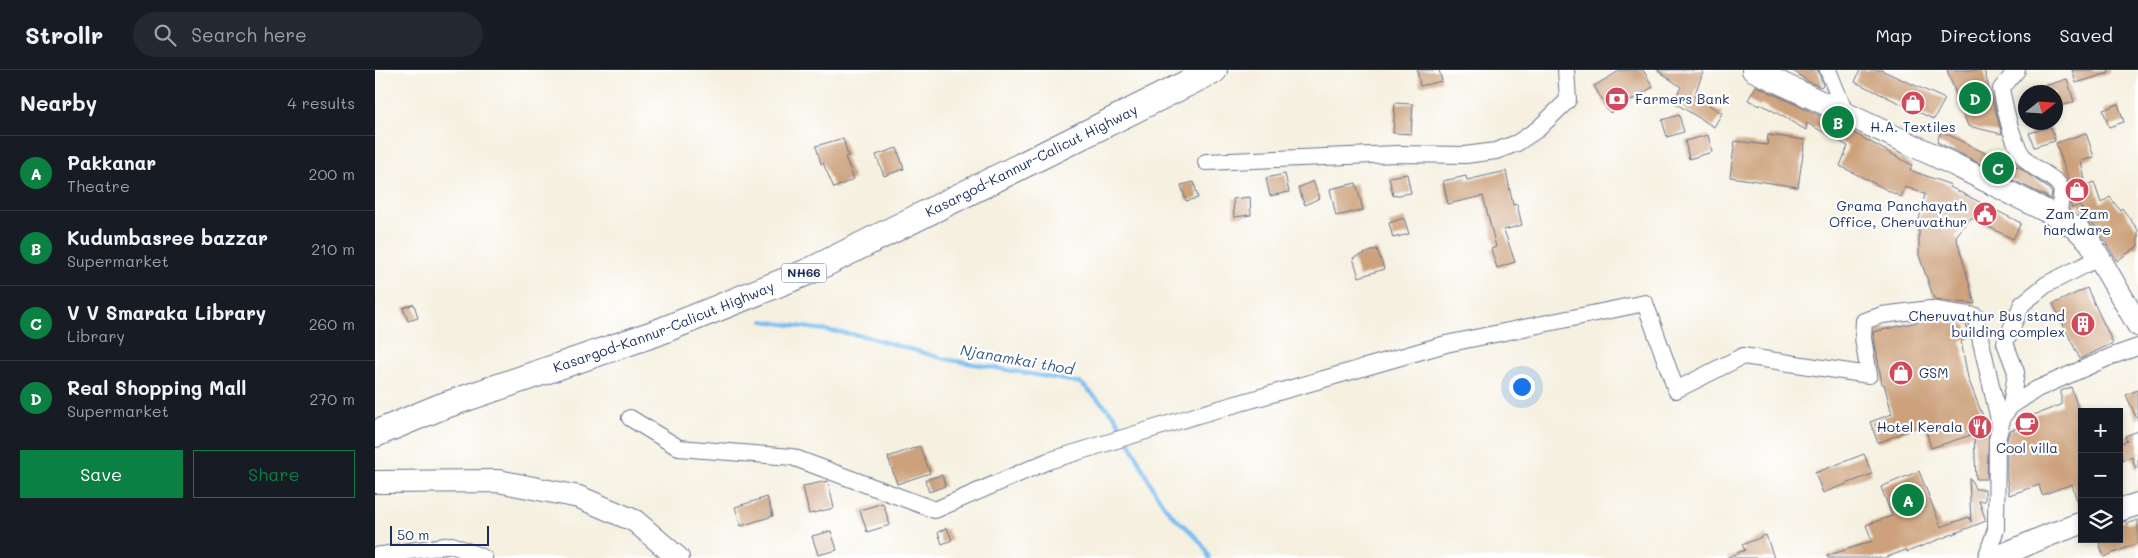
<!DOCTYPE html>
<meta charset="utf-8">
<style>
body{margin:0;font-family:Mali,sans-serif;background:#242831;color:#f1f3f6}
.controls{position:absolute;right:15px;bottom:15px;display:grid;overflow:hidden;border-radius:0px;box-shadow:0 2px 8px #0003}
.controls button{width:45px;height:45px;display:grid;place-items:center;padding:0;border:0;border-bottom:1px solid #363941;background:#171b24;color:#f1f3f6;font:25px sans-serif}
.compass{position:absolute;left:1643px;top:15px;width:45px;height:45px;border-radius:50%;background:#171b24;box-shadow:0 2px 8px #0003;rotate:73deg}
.scale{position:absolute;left:15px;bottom:12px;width:99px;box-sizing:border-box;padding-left:5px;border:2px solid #1b2f5e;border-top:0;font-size:14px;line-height:18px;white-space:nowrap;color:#1b2f5e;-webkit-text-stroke:4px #fff;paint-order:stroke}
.you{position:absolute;left:1146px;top:316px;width:18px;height:18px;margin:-12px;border:4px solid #fff;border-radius:50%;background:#1a73e8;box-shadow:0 0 0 8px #1a73e833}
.badge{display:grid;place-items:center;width:32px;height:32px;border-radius:50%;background:#0b8043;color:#fff;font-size:16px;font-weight:700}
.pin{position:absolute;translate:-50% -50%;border:2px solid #fff;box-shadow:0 1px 5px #0006}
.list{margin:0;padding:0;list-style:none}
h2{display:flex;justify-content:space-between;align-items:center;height:65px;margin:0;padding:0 20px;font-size:21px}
h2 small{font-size:16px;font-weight:400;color:#9ea1a6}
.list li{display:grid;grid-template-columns:32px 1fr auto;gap:15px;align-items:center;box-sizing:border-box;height:75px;padding:0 20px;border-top:1px solid #363941}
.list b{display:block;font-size:19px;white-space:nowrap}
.list p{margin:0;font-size:16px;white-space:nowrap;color:#9ea1a6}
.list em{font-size:16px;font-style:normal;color:#9ea1a6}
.actions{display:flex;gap:10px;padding:15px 20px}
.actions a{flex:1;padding:11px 0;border:1px solid #0b8043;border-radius:0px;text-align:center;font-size:18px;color:#0b8043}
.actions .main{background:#0b8043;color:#fff}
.icon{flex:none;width:28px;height:28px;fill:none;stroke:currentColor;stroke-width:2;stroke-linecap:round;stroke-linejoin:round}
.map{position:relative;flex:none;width:1763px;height:488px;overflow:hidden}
header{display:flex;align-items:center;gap:30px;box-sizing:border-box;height:70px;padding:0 25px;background:#171b24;border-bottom:1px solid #363941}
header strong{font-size:24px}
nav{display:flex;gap:28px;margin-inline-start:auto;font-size:18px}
.search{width:350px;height:45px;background:#242831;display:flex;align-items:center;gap:12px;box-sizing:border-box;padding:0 18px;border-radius:28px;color:#9ea1a6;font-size:19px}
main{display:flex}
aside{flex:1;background:#171b24}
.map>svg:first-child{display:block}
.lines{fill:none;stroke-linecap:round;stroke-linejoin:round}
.stream{stroke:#79bef0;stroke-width:4}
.building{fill:#cca17b}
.minor-casing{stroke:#67738c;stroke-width:18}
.secondary-casing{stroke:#67738c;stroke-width:24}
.trunk-casing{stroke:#67738c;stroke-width:28}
.minor{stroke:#fff;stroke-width:16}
.secondary{stroke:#fff;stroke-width:22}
.trunk{stroke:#fff;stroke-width:26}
.labels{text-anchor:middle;stroke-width:4.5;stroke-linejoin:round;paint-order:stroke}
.shield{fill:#fff;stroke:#5f6d8e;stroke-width:1}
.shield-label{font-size:12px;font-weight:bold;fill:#1b2f5e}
.poi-label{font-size:14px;fill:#1b2f5e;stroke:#fff}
.street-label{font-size:14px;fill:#1b2f5e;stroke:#fff}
.water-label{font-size:15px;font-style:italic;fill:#375a8a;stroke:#fff}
</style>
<header>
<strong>Strollr</strong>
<div class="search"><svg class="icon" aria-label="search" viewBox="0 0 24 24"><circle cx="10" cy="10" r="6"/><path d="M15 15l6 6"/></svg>Search here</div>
<nav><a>Map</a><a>Directions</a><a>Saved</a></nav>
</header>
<main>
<aside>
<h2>Nearby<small>4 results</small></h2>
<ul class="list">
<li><span class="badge">A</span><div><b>Pakkanar</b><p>Theatre</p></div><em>200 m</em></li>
<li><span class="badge">B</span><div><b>Kudumbasree bazzar</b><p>Supermarket</p></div><em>210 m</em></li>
<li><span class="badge">C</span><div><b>V V Smaraka Library</b><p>Library</p></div><em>260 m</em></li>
<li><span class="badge">D</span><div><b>Real Shopping Mall</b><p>Supermarket</p></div><em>270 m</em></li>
</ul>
<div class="actions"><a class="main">Save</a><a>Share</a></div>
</aside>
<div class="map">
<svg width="1763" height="488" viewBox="0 0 1763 488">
<rect width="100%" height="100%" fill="#fff"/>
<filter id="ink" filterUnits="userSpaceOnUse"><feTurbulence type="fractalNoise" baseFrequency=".02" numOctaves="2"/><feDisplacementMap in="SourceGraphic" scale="10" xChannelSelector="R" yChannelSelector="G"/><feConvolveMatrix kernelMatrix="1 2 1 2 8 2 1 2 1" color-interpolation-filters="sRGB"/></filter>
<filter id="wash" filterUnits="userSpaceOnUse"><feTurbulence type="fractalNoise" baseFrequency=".0096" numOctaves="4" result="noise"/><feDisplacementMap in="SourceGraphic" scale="20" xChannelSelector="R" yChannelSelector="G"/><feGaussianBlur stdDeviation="1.12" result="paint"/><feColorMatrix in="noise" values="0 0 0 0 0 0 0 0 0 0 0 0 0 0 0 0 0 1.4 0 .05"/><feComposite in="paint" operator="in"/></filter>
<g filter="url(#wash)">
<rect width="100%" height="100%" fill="#f5f0e0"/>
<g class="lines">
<path class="stream" d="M388,251L489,266L570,289L706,313L739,345L750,364
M753,370C765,391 776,419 791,438C804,455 828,467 834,488"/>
</g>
<g id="blocks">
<path class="building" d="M1042,0H1064L1067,11L1045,16Z
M1246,0H1268L1278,17L1235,43L1219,16Z
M1282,0H1329L1319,26L1347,43L1339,57L1298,32L1306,17Z
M1417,0H1443L1448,15L1446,17L1434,12Z
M1485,0H1506L1570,29L1559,49L1554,47L1480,12Z
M1572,0H1609L1627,64L1593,56Z
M1697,0H1734V3L1701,13Z
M1692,9L1699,32L1680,38V22H1657V20Z
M1381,16L1468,57L1537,95L1535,100L1576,115L1575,117L1646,153L1638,169L1596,148L1581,166L1600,234L1559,229L1544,185V158H1542L1550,124L1530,117L1526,127L1465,96L1473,76L1432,53L1431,60L1386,34L1385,36L1373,30Z
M1020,33L1038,34L1036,64L1018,63Z
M1743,34L1749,52L1734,57L1728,40Z
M1304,45L1309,62L1292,67L1287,50Z
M1676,57L1680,71L1659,77L1654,63Z
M1566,61L1640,98L1641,96L1645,98L1674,119L1677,123L1676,129L1562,72Z
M1711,63L1719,87L1706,91L1711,115L1719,112L1726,133L1735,127L1745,140L1747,138L1763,160V176L1742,191L1732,175H1733L1704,135L1697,138L1695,133L1696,117L1681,73Z
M1333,65L1337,82L1314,89L1310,71Z
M1393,65L1430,70L1423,117L1355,107L1360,71L1392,75Z
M468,68L473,86L470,87L479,109L459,118L448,93L446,94L441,76Z
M522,78L529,99L509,106L501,85Z
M1131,101L1138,135L1142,134L1147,155L1129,160L1140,192L1122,198L1116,179L1121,177L1108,126L1073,134L1068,111L1091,106L1092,110Z
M910,104L914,122L895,126L891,108Z
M1032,104L1036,123L1018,126L1014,107Z
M938,111L945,128L930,135L923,118Z
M819,112L823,128L811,131L806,115Z
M981,113L988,140L961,146L955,119Z
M875,127L876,145L859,147L858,129Z
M1029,148L1034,164L1018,168L1014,153Z
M1002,179L1009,199L984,207L978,188Z
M1712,218L1738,273L1705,289L1678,234Z
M39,234L43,248L33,251L28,238Z
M1555,249L1591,255L1593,261L1595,268L1586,271L1593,308L1614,362L1612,409H1601L1599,364L1556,378L1549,354L1503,373L1495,352L1517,344L1509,314H1507L1498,262Z
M1696,317L1707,350V437L1704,438L1697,414L1667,425L1664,415L1634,425L1632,408V370L1635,360L1647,357L1644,352L1656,346L1686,335V321Z
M1763,320V351L1751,325Z
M1763,361V398L1761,399L1757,387L1747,390L1744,374L1752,371L1750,366Z
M545,376L555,403L522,414L513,387Z
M1489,384L1497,404L1448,423L1440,403Z
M1544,401L1566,457L1594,447L1596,452L1594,409H1596L1600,419H1610V431H1604L1611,451L1532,482L1531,480L1509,488H1453L1452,486L1497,471L1491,455L1517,446L1506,417Z
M567,405L570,416L554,422L550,410Z
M453,411L459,438L434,444L428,416Z
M392,427L398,446L366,456L360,437Z
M508,433L515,455L492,462L485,440Z
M1763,450V473L1729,487L1723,469H1744V453L1751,451L1752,454Z
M572,458L577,470L567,474L563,462Z
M456,461L462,480L443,485L437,466Z
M1391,465L1399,488H1351L1370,480L1367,475Z"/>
</g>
</g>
<g filter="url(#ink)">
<use href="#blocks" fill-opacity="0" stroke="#67738c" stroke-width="1"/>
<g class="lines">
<defs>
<path id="minor" d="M1453,0L1471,45
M1642,0L1626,19C1631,41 1637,77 1653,92C1662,101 1676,105 1684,115L1687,121L1683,147
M831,92L1022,84L1090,85L1121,81L1142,73L1163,59L1193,30L1191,0
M1636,336L1641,302L1630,273L1647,234L1672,214L1724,188
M255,348L304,378L417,387L560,440L673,391L823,345L1071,274L1270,233L1301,320L1368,286L1494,305L1488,268L1489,251L1507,245L1555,239L1600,246L1625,354
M0,486L77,475L109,488
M1611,488L1621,459L1622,370L1628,346L1636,336L1662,319L1737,286L1763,277"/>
<path id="secondary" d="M1378,0L1582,96L1683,147L1703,160L1715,172L1763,255
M0,412L123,411L204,427L260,451L303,488
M1744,440L1763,434
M1620,488L1674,465L1707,453"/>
<g id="trunk">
<path id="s1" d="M0,364L65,337L281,263L435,201L839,0"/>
</g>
</defs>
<use href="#minor" class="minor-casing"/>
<use href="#secondary" class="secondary-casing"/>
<use href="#trunk" class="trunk-casing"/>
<use href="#minor" class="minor"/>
<use href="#secondary" class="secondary"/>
<use href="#trunk" class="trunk"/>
</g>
</g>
<defs>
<symbol id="bank-disc" viewBox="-11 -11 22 22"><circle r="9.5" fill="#d1495b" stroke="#fff"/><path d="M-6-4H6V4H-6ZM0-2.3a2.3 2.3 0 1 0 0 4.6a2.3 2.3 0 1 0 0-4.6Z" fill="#fff"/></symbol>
<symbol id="shop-disc" viewBox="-11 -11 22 22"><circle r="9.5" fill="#d1495b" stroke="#fff"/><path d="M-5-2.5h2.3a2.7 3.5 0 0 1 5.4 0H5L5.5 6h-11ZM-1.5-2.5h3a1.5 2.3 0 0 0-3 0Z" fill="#fff"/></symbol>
<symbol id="civic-disc" viewBox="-11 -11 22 22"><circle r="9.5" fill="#d1495b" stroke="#fff"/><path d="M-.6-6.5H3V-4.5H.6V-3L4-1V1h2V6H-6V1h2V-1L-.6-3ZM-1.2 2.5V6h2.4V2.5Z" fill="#fff"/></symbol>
<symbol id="building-disc" viewBox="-11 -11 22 22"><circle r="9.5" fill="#d1495b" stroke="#fff"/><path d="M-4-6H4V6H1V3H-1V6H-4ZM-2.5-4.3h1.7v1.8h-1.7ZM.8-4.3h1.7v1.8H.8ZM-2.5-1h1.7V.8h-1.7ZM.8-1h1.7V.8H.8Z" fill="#fff"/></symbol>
<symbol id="cafe-disc" viewBox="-11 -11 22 22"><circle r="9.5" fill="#d1495b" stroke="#fff"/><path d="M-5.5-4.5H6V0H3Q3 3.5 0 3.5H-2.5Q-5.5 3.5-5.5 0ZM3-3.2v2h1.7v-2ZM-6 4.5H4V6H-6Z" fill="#fff"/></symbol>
<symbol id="restaurant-disc" viewBox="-11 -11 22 22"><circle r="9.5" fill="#d1495b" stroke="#fff"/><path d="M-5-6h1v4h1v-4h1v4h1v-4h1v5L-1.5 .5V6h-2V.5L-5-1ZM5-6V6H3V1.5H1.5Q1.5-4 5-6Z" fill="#fff"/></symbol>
</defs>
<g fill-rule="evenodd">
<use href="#bank-disc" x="1228" y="15" width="28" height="28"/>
<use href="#shop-disc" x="1524" y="19" width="28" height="28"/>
<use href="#shop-disc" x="1688" y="106" width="28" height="28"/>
<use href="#civic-disc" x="1596" y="130" width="28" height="28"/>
<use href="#building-disc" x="1694" y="240" width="28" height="28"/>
<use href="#shop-disc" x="1512" y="289" width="28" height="28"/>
<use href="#cafe-disc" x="1638" y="340" width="28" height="28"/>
<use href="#restaurant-disc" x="1591" y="343" width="28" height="28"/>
</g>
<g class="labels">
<rect class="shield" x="406.5" y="193.5" width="45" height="19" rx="4"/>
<g class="shield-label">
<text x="429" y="207">NH66</text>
</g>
<g class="poi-label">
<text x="1260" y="34" text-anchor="start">Farmers Bank</text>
<text x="1538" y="62">H.A. Textiles</text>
<text x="1592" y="141" text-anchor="end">Grama Panchayath<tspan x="1592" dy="16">Office, Cheruvathur</tspan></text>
<text x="1702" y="149">Zam Zam<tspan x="1702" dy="16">hardware</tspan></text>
<text x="1690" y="251" text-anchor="end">Cheruvathur Bus stand<tspan x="1690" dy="16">building complex</tspan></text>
<text x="1544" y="308" text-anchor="start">GSM</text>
<text x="1588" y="362" text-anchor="end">Hotel Kerala</text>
<text x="1652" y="383">Cool villa</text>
</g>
<g class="street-label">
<text dy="5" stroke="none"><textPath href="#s1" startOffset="712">Kasargod-Kannur-Calicut Highway</textPath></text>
<text dy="5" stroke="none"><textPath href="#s1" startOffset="308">Kasargod-Kannur-Calicut Highway</textPath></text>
</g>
<g class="water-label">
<text transform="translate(642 290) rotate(10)" y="5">Njanamkai thod</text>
</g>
</g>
</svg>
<div class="controls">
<button>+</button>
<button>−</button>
<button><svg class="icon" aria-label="layers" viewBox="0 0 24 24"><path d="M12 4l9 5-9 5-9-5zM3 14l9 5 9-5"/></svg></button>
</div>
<svg class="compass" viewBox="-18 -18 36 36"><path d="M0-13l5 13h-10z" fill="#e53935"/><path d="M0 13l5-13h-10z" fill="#9ea1a6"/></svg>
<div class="scale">50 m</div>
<div class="you"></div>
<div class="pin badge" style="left:1533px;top:430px">A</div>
<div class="pin badge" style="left:1463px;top:52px">B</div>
<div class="pin badge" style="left:1623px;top:98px">C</div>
<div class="pin badge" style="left:1600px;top:28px">D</div>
</div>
</main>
